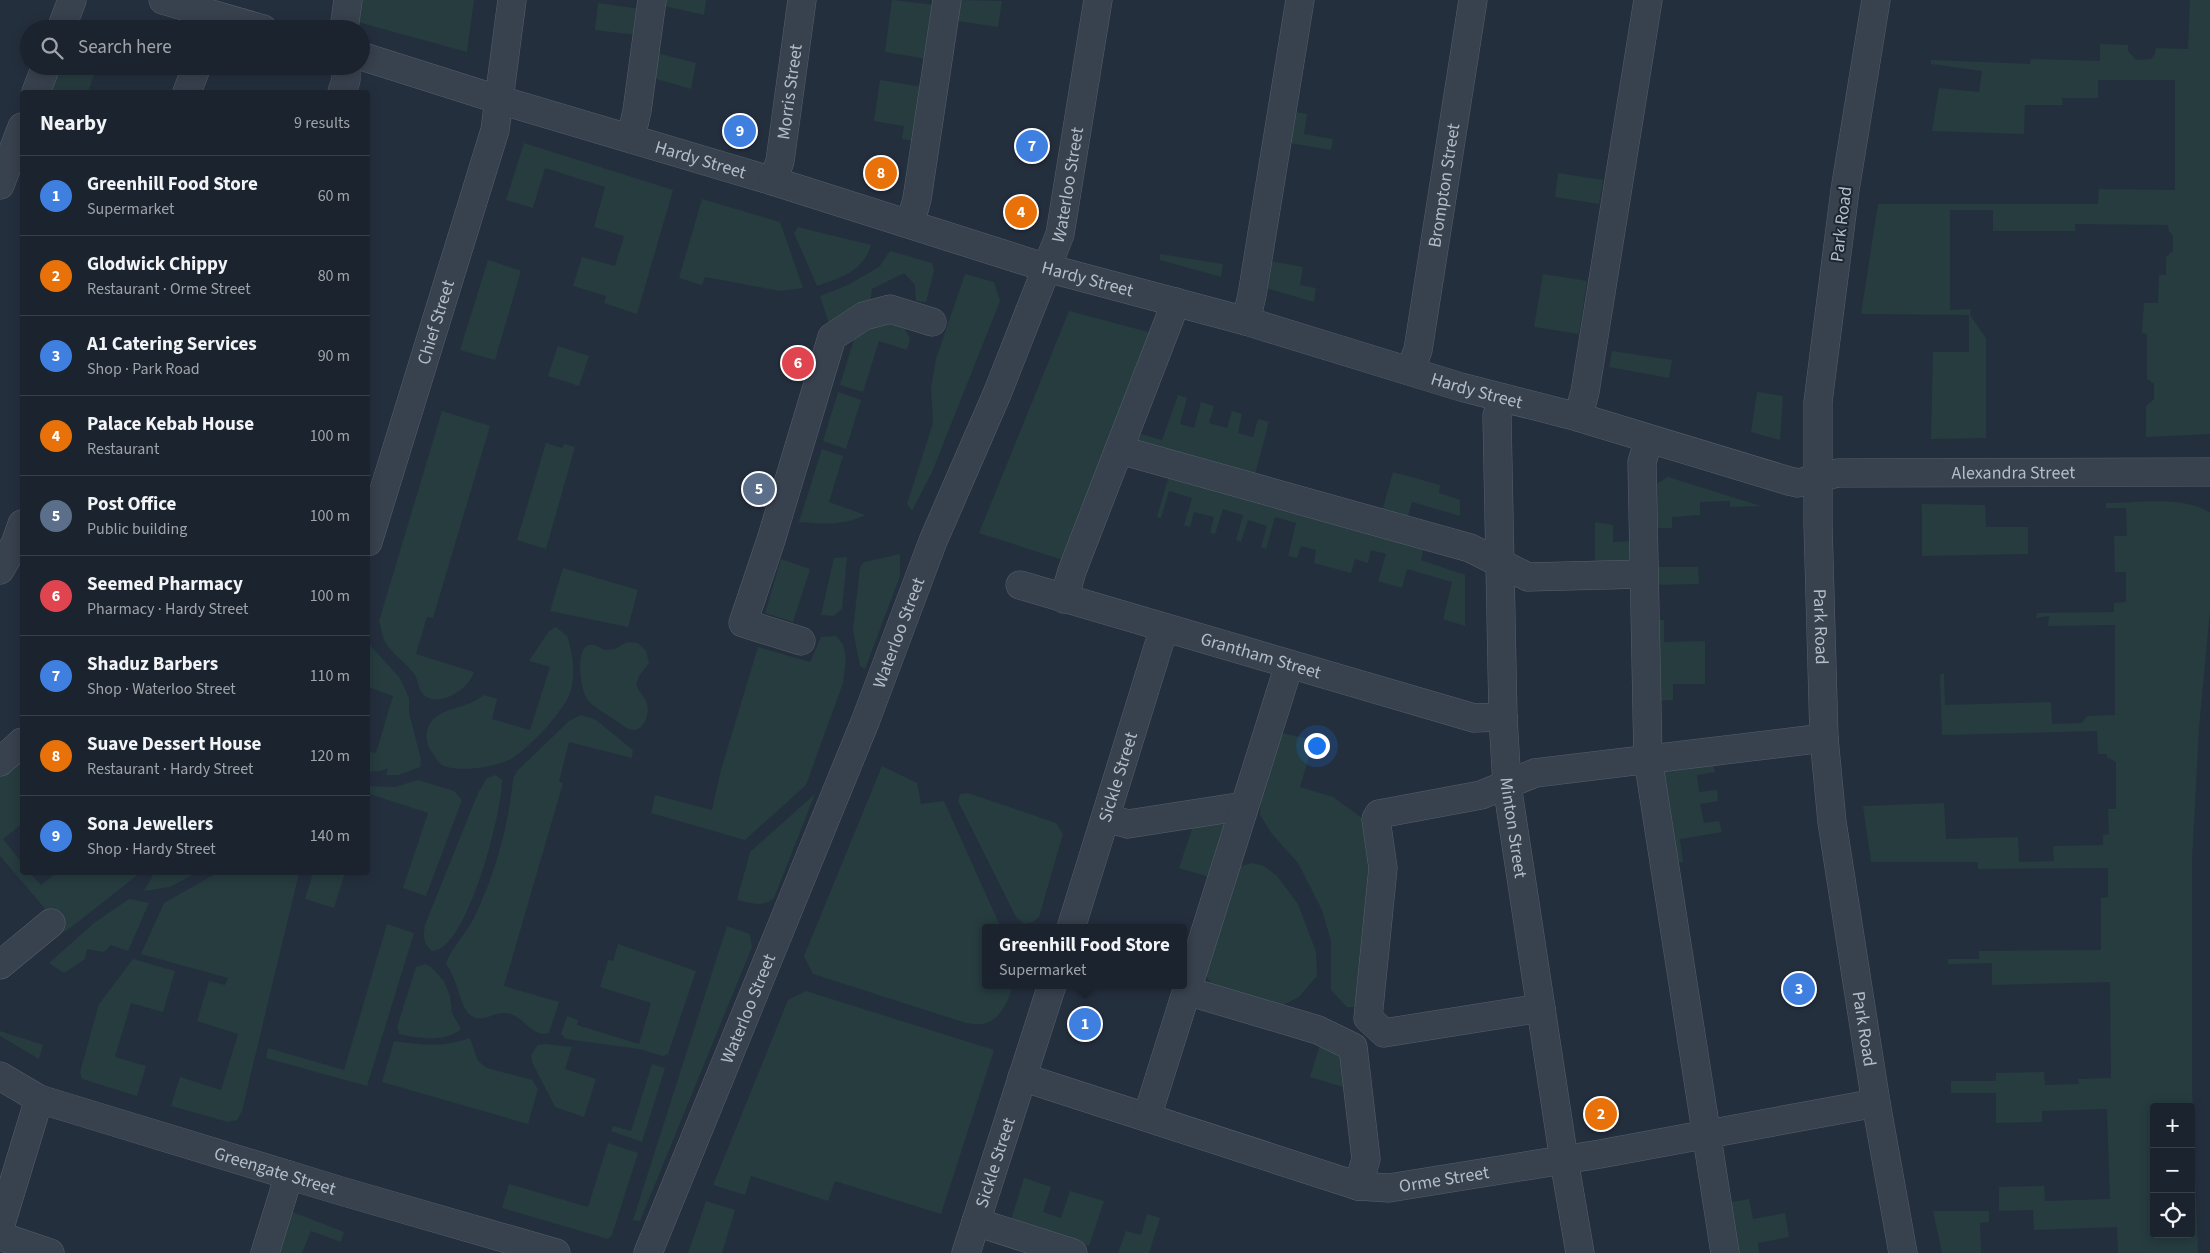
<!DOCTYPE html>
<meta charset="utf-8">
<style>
body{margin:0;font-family:"Source Sans 3",sans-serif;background:#282f3a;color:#f1f3f6}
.controls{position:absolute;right:15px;bottom:15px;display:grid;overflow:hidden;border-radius:5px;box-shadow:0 2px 12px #0003}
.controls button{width:45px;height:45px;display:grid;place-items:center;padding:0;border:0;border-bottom:1px solid #39404a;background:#1b232e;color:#f1f3f6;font:25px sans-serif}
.you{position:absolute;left:1316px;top:745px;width:18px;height:18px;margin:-12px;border:4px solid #fff;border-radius:50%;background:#1a73e8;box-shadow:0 0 0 8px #1a73e833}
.badge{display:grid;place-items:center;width:32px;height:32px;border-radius:50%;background:#0b8043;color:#fff;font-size:16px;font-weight:700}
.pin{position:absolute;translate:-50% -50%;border:2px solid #fff;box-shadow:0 1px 5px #0006}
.popup{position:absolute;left:982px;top:924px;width:205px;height:65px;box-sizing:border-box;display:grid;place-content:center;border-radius:5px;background:#1b232e;filter:drop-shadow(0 1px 4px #0005);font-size:16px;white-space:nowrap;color:#a0a4aa}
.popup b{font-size:19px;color:#f1f3f6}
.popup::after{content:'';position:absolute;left:50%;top:100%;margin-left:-10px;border:10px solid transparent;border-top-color:#1b232e}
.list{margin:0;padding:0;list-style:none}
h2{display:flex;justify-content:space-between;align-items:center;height:65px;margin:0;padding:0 20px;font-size:21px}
h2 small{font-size:16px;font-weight:400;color:#a0a4aa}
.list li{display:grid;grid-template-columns:32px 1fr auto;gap:15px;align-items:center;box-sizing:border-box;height:80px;padding:0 20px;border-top:1px solid #39404a}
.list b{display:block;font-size:19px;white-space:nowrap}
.list p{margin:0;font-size:16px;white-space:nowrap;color:#a0a4aa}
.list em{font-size:16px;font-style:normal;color:#a0a4aa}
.icon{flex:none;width:28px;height:28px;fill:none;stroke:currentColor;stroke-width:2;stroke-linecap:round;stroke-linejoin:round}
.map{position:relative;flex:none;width:2210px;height:1253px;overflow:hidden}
.search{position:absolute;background:#1b232e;box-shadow:0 2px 12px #0003;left:20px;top:20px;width:350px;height:55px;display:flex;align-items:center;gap:12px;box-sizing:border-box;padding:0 18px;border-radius:28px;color:#a0a4aa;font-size:19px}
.panel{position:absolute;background:#1b232e;box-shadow:0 2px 12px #0003;left:20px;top:90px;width:350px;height:785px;border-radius:5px}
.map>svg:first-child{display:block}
.green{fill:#263c3f;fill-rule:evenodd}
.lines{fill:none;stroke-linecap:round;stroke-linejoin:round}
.minor-casing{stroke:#565f6c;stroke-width:29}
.minor{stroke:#38414e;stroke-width:28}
.labels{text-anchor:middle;stroke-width:4;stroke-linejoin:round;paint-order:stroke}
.street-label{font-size:18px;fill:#b4bcc9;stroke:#1d2633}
</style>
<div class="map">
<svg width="2210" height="1253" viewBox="0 0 2210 1253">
<rect width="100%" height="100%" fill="#242f3e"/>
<path class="green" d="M358,0H474L467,52L354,21Z
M665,0H706L704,15L664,6Z
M892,0L935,5L927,59L885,52Z
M961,0L1002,1L998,27L958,21Z
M2190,0H2210V434L2146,437V406L2154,399V384L2147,379V334L2142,333L2144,303H2158L2159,275H2166V257L2173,251V236L2169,231L2168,225L2075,224V231H1993V210H1950V310L1971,309L1970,315L1986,338V438L1931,439L1933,352H1969V315L1861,314L1878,204H2098L2099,189L2175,190V80H2098V98H2062L2063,105H2025L2024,134L1932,131L1939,88L1979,92L1982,71L1931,64V60L2030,64L2031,59L2100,61V44L2128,45V51L2136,60L2151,59L2155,54L2156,48L2188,49Z
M598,3L641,9L637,35L595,30Z
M657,53L696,63L691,89L653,78Z
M57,66H80L95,72L88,92H46Z
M880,80L922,87L914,141L902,139L904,126L874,121Z
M1295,112L1307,114L1304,134L1333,139L1331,150L1290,143Z
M524,143L673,190L637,314L604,303L606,296L573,286L582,257L615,266L624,236L594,227L605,187L545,168L533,208L506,200Z
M1558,173L1603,180L1599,204L1555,197Z
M702,199L780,222L803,288L780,291L705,277L702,285L679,278Z
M798,227L871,245C863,272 841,277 817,286L794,233Z
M890,251L932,263L934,270L926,302L916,301L915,285L904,273L872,289L870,305L829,324L820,296L848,285L879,267Z
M1160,254L1223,264L1221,277L1160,260Z
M488,260L521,271L495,360L460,350Z
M1271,261L1303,267L1300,285L1316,288L1314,302L1266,288Z
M965,274L994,282L1000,301L932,472L912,511L907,504L933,423L931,388L936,359Z
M1543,274L1587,281L1579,334L1534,327Z
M1069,311L1156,334L1063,560L979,533Z
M891,321L903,326L910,338L907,350L879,341L863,392L840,385L855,336L877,323Z
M558,346L589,356L579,386L548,376Z
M1612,351L1672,360L1669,378L1609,367Z
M838,392L861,400L846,449L823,441Z
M1757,392L1783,396L1780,440L1751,432Z
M1178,395L1187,398L1180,424L1194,428L1201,402L1214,406L1209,423L1227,428L1232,411L1242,414L1238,433L1253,437L1258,419L1269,422L1254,478L1133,443L1137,433L1162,440Z
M442,411L490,426L433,618L427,617L416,654L474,672C469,689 441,707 425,696C418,691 419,682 415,675C407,663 391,654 384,640C382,634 381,627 379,621Z
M546,443L562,448L564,444L575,447L546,549L517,540Z
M822,449L843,456L829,502L865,515C844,526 821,524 799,522Z
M1170,472L1425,543L1421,560L1465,575V626L1443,619L1452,582L1407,569L1402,588L1378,581L1386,554L1371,550L1368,563L1355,559L1351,573L1314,563L1316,550L1301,546L1297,558L1288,556L1296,523L1275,517L1266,549L1261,547L1267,526L1248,520L1241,542L1236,540L1243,515L1223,509L1215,534L1210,533L1214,517L1194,512L1190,527L1184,525L1192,498L1169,491L1161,518L1157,517Z
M1393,472L1440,485L1439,493L1460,500V516L1412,502L1406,522L1381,515Z
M1668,477L1761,506L1730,507V501L1700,502V515L1672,517V528H1657L1658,567H1698L1699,584L1654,585L1651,487Z
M2106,503C2137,503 2185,495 2210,513V610L2199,728L2192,860V1090L2198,1253H2118L2117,1227L2034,1230L2033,1210L1999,1211V1187L2044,1186L2045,1201L2110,1199L2107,1109L2042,1111V1122L1996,1123V1093H1951V1081H1996V1073L2044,1072L2045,1085L2079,1084L2078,1079L2111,1078L2110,982L1992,985V963L1948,964V959H1979V951L2101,950V898L2108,897V868L1978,869V862H1871L1863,806L1944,803L1946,839L2018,837L2019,862L2054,861L2053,846L2103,845V835L2109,834L2108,809H2116V762L2107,757V754H2098L2097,731L1942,735L1940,675L1944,673L1945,705L2051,702L2052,724L2082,723L2087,716L2115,715V625L2048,626L2049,616L2036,618L2037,613L2114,612V603L2126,602V572H2115L2114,536H2127L2126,508H2106ZM2154,1107H2191V1234H2154Z
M1922,504L1985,505L1986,527H2028V554L1922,556Z
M1595,522L1613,525V542L1633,541L1634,561H1595Z
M900,554V576L865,669L860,666L853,630L860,567L864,562Z
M847,557L842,609L834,616L821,615L834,558Z
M781,559L810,569L793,622L765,613Z
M563,568L638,590L628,627L550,611Z
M1655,620H1664V642L1705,641V684H1673V700L1656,701Z
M556,627L567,636C573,653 576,676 570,693C563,712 528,750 509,760C495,767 457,773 442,765C438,763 434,755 431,751C426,744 425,732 429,725C440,706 468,709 484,695L497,699L492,719L530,730L550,667L529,661L549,631Z
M836,636L843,644L846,658L843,683L806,785L745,840L651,813L655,795L712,810L721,770L758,647L810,662L821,637Z
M627,642L638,643L646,651L649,663L639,676L636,684C638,692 646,697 647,704C650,713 645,728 635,730C627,730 621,724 615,720C607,714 592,707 587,699C578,685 573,627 604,650L615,649Z
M368,643L400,678L409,698V713L421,760L420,767L398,775H386L388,768L381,771L368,772V751L376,753L393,696L368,687Z
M581,715L596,720L633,750L632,758L569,742L559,782L563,783L504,986L559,1002L549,1033C530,1038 524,1014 505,1013C492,1012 481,1025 469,1014C460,1006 457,978 446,964C451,948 466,934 474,918C495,874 508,829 513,779L517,771L569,721Z
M1277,732L1314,740L1300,787L1333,797L1365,820L1372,844L1358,1007H1347L1331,990V941L1322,910L1298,863L1272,834L1260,815L1262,778Z
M22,754V824L3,839L22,863V872L30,873L41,885L56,873H140L65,932L0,856V772Z
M1712,760L1715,772L1697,775L1699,792L1717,790L1718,801L1700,804L1704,823L1719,821L1722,832L1680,839L1683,862L1673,863L1660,765Z
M882,766L917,783L921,804L944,801L1001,928H986V985H1012C1010,1000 999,1022 982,1024C977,1025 971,1023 966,1023L813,974L804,956Z
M496,775L502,780C503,809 467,952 432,951C423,943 423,937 425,925L478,793L487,778Z
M418,780L454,791L462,800L426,896L403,888L428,813L370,794L368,800V786L395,787Z
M968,793L1056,823L1063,834L1039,917L1033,922L1024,924L1016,917L958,801L960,794Z
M815,794L774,898C763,908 751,903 737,900L750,852Z
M1195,820L1227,821L1209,877L1179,868Z
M1252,863L1264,866L1277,876L1298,904L1316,952L1317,976L1299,997L1277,1008L1220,994L1204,974L1234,868Z
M154,873V872L196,873L170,887L144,891Z
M217,873H299L242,1111L237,1120L228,1122L171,1106L180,1077L221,1090L238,1034L197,1021L209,981L225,985L228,978L141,954L164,903Z
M313,873H345L334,908L305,899Z
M129,899L149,903L128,951L111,945L104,952L87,949L85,959L64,973L49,963L94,923Z
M387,924L414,933L367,1086L266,1058L268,1048L344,1070Z
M727,926L750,934L752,947L640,1221L633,1220Z
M618,944L696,971L668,1054L663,1056L639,1049L566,1039L561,1034L567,1016L578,1020L577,1025L639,1044L651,1003L600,987L608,960L613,961Z
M133,959L175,971L163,1012L131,1003L115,1057L146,1066L137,1096L82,1079L80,1072L99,1004Z
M425,964L431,967L444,981L450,996L452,1013L461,1029C445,1043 417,1038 399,1034L397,1027L416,967Z
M806,991L994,1050L941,1214L835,1181L828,1201L751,1176L745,1195L713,1185L788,1000Z
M0,1031L43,1045L39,1059L0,1036Z
M470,1038L478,1061L487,1068L532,1080L538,1089L528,1124L382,1082L394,1041C423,1045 441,1048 470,1038Z
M546,1044L572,1047L565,1069L596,1079L584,1117L555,1107L532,1062L531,1055L538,1045Z
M1320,1045L1345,1052L1353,1090L1310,1077Z
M652,1064L665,1068L642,1142L611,1131L613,1126L631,1131Z
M608,1143L638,1153L612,1235L608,1239L502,1208L509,1184L588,1207Z
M1024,1178L1051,1187L1043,1212L1061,1218L1070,1191L1104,1201L1089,1246L1011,1220Z
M1749,1199L1753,1219L1785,1213L1789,1237L1758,1243L1759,1253H1735L1726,1203Z
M706,1201L735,1210L722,1253H688Z
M290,1211L344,1232L341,1242L311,1231L302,1253H277Z
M1933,1211H1989V1222L1980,1223L1981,1253H1942Z
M1147,1214L1160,1218L1149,1253H1118L1126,1231L1141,1235Z"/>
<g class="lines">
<defs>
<g id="minor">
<path d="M163,0L263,29"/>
<path id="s1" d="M1876,0L1845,190L1818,402V524L1824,738L1832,822L1876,1103L1903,1253"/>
<path d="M61,29L72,0"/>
<path d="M344,29L348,0"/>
<path id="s2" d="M361,56L500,100L773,181L1047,268L1246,321L1461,387L1578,417L1789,481L1798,483L1838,473L2210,472"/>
<path d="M36,92L46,66"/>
<path d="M187,92L197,66"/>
<path d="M342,92L346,80V66"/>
<path d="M631,137L637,111L652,0"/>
<path id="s3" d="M773,181L780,161L802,0"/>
<path d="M0,185L22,127"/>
<path d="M910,224L917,199L947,0"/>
<path d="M1246,321L1252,295L1300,0"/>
<path id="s4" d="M1410,371L1418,350L1473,0"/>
<path id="s5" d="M1502,398L1497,416L1503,717L1507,785L1564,1160L1580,1253"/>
<path d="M1578,417L1585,392L1648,0"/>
<path d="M1649,439L1642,462L1648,759L1725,1253"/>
<path d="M1120,450L1470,548L1528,577L1644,574"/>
<path id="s6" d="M368,542L495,130L512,0"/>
<path d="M0,570L15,544L22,524"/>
<path id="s7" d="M1020,585L1474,718L1503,717"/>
<path d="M1064,599L1072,571L1176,302"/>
<path d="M801,641L743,623L771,540L832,337L864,316L890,309L932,322"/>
<path d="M0,762L22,742"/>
<path d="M1106,818L1128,824L1244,806"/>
<path id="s8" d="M1071,928L1164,628"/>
<path d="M0,965L51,923"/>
<path d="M1187,991L1318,1030L1353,1047L1366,1159L1358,1186"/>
<path d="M1541,1008L1384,1033L1368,1018L1383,868L1376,819L1379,814L1481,795L1535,773L1824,738"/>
<path id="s9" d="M0,1076L39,1099L341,1191L556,1253"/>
<path id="s10" d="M1022,1077L1358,1186L1389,1188L1600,1154L1876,1103"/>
<path d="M1147,1117L1289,665"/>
<path d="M976,1222L1073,1253"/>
<path d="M0,1227L39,1099"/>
<path d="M0,1236L50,1253"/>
<path d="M265,1253L289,1175"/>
<path id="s11" d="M648,1253L865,722L933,541L997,394L1060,234L1098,0"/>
<path id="s12" d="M966,1253L1052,985"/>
</g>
</defs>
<use href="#minor" class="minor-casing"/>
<use href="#minor" class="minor"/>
</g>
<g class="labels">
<g class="street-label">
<text dy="6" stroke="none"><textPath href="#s3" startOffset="91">Morris Street</textPath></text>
<text dy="6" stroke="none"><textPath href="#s2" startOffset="355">Hardy Street</textPath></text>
<text dy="6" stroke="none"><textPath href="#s11" startOffset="1149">Waterloo Street</textPath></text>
<text dy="6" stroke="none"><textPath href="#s4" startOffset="189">Brompton Street</textPath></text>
<text transform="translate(1841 224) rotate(-83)" y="6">Park Road</text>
<text dy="6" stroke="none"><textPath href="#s2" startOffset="760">Hardy Street</textPath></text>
<text dy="6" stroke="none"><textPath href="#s6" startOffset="230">Chief Street</textPath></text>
<text dy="6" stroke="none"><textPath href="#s2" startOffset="1165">Hardy Street</textPath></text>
<text dy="6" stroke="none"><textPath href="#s2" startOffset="1716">Alexandra Street</textPath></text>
<text dy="6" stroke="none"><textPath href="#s1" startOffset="631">Park Road</textPath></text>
<text dy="6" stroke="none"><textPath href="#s11" startOffset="669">Waterloo Street</textPath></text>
<text dy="6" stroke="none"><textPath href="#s7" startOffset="251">Grantham Street</textPath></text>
<text dy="6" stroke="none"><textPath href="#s8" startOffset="158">Sickle Street</textPath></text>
<text dy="6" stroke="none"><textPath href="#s5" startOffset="431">Minton Street</textPath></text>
<text dy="6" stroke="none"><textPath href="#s11" startOffset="264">Waterloo Street</textPath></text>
<text dy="6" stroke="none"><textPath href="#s1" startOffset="1036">Park Road</textPath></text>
<text dy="6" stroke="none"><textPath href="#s12" startOffset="95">Sickle Street</textPath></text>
<text dy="6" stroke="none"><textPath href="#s9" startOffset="292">Greengate Street</textPath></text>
<text dy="6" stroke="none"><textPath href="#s10" startOffset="440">Orme Street</textPath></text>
</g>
</g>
</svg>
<div class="controls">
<button>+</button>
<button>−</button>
<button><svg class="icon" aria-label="locate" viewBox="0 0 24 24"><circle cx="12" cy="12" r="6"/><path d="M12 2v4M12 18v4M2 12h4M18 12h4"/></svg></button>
</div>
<div class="you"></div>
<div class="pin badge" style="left:1085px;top:1024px;background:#3f7fe0">1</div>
<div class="popup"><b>Greenhill Food Store</b>Supermarket</div>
<div class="pin badge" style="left:1601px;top:1114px;background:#e8710a">2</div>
<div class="pin badge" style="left:1799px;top:989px;background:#3f7fe0">3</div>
<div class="pin badge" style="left:1021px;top:212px;background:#e8710a">4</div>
<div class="pin badge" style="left:759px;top:489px;background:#5c6f8a">5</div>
<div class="pin badge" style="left:798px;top:363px;background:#e0444e">6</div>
<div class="pin badge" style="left:1032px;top:146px;background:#3f7fe0">7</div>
<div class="pin badge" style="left:881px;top:173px;background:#e8710a">8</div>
<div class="pin badge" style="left:740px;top:131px;background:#3f7fe0">9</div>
<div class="search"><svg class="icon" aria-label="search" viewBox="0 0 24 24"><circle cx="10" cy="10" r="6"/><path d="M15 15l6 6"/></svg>Search here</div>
<section class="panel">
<h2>Nearby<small>9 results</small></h2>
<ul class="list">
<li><span class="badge" style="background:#3f7fe0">1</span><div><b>Greenhill Food Store</b><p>Supermarket</p></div><em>60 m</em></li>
<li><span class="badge" style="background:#e8710a">2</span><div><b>Glodwick Chippy</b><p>Restaurant · Orme Street</p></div><em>80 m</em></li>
<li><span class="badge" style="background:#3f7fe0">3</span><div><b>A1 Catering Services</b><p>Shop · Park Road</p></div><em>90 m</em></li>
<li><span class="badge" style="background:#e8710a">4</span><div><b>Palace Kebab House</b><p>Restaurant</p></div><em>100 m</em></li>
<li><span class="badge" style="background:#5c6f8a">5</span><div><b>Post Office</b><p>Public building</p></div><em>100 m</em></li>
<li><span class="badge" style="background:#e0444e">6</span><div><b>Seemed Pharmacy</b><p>Pharmacy · Hardy Street</p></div><em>100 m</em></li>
<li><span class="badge" style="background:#3f7fe0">7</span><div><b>Shaduz Barbers</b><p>Shop · Waterloo Street</p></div><em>110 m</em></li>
<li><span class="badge" style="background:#e8710a">8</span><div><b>Suave Dessert House</b><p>Restaurant · Hardy Street</p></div><em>120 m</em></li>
<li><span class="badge" style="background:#3f7fe0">9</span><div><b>Sona Jewellers</b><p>Shop · Hardy Street</p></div><em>140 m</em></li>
</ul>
</section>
</div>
